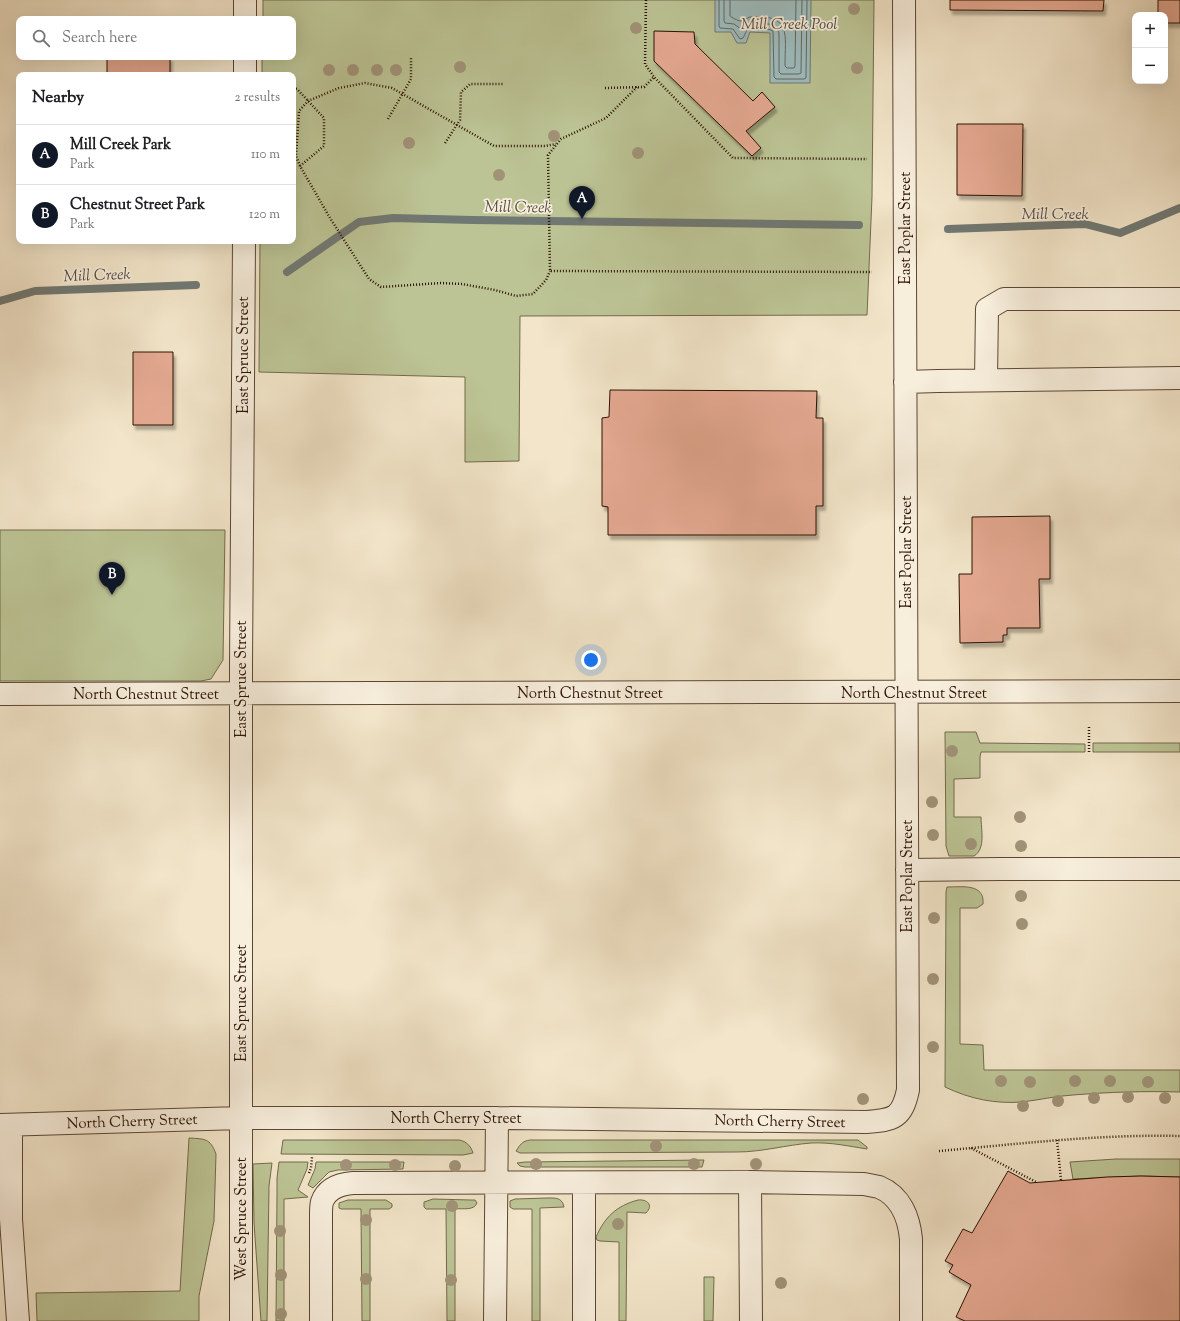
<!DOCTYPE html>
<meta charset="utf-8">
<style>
body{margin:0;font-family:"Sorts Mill Goudy",serif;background:#f2f2f2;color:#202124}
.controls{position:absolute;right:12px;top:12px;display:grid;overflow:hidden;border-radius:8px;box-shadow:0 4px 16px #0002}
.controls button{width:36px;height:36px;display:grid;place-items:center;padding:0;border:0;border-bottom:1px solid #e0e0e0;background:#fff;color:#202124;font:20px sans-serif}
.you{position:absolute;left:591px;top:660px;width:14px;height:14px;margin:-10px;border:3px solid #fff;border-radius:50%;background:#1a73e8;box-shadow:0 0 0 6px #1a73e833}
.badge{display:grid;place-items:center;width:26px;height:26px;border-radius:50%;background:#111827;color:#fff;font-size:13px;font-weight:700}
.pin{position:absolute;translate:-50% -33px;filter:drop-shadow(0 1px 2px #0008)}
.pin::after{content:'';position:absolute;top:21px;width:14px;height:12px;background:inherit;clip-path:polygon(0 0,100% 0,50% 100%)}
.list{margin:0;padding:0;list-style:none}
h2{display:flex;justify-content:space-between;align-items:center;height:52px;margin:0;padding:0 16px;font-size:17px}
h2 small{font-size:13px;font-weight:400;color:#757577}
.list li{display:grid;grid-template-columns:26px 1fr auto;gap:12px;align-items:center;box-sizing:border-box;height:60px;padding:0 16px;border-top:1px solid #e0e0e0}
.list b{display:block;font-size:15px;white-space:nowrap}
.list p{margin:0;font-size:13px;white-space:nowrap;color:#757577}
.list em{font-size:13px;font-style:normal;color:#757577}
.icon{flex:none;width:22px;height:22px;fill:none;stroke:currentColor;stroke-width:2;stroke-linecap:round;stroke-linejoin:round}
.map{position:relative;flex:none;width:1180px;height:1321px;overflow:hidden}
.search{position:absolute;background:#fff;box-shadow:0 4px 16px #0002;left:16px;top:16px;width:280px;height:44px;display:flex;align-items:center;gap:10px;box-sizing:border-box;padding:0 14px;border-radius:8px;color:#757577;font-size:15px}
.panel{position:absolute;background:#fff;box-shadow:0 4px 16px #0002;left:16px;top:72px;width:280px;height:172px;border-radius:8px}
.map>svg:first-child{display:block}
.green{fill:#bcc495;stroke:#746a4c}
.water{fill:#9ebdbf;stroke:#707873}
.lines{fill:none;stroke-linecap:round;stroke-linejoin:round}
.shore{stroke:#646760;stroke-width:1}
.stream{stroke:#707873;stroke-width:8}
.building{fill:#e6aa93;stroke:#2b1102;filter:url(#shadow)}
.minor-casing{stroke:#5d4634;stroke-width:24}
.path{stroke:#2b1102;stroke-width:2.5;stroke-dasharray:1 2;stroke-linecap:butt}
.minor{stroke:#f7eedc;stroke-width:22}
.tree{fill:#a19378}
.labels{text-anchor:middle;stroke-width:3.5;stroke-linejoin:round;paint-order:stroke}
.street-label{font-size:15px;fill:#2b1102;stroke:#f7eedc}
.water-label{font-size:16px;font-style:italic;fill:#534d44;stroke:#f7eedc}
</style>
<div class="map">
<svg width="1180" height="1321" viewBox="0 0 1180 1321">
<defs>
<filter id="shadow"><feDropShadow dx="2.5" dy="4.5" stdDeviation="1" flood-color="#0004"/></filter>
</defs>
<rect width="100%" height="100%" fill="#f2e5c9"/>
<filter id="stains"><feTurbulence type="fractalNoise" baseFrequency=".005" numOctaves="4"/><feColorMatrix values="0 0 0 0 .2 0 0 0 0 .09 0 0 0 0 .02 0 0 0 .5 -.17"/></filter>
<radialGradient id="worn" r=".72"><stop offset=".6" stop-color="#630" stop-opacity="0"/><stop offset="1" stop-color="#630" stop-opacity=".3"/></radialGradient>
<path class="green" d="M263,0H874L872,197L867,315L520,316L519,461L465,462V377L259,372L260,241H293V75H262V57H293V19H263Z
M0,530H225L223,660L211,679L201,681H0Z
M945,732H976L980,743L1085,744V752H981L980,757V778L954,779V817H981C981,829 986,849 974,856H949L946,846Z
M1093,743H1180V752H1093Z
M947,887C961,887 985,883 983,904L977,908H960V1044L983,1045L984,1070H1180V1092C1144,1091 1109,1092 1073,1095C1056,1096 1039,1100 1022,1102C995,1104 970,1099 945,1087L946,892Z
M189,1138C205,1139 210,1138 216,1154L214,1221L199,1296V1321H37L36,1293L180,1291Z
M283,1140H459C466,1141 471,1146 473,1153L463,1155L281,1154Z
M530,1140H858L867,1147V1149C848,1146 830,1142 811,1143C786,1145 762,1152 737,1152L520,1153L516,1151C520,1145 522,1141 530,1140Z
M1116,1159H1180V1177L1141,1176L1073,1179L1070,1162Z
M704,1160L702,1167H525L520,1166L517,1163L525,1162Z
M279,1162H308L307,1169L298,1190L308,1197L284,1199V1321H276L277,1194V1178Z
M316,1162H404L403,1169L338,1170L329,1172L313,1188L308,1185L315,1169Z
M272,1163L269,1186L267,1321H261L254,1223L253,1164Z
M547,1198C555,1198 562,1197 564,1207L540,1208V1321H532V1209H513L510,1207V1201L515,1199Z
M433,1199L471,1200H475L477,1203C474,1211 463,1208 455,1209V1321H447L446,1209H426L424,1207V1202Z
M348,1200H386L392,1204V1207L389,1209H370V1321H362L361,1209H341L339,1208V1203Z
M638,1200C647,1199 654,1205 646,1213L627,1212L626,1321H619V1242L600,1241L597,1240L596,1237C605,1217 616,1206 638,1200Z
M704,1277H714L713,1321H704Z"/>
<path class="water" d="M715,0H811L810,83H770V33L750,32L746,43H737L731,32H715Z"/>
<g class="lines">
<path class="shore" d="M719,0V26L720,28L733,29L740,39L743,38C745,35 746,30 749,29C753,27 769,28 773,31L774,77L776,79H804L806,78L807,0
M724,0V21L725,23L734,24L741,29L750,23L769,24L776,27L779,33V72L781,74H799L801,73L802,0
M730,0V16C731,17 738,21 741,21C744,20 747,18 750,17C792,14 785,34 785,66L787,68H794L795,66L796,0"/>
<path class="stream" d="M948,229L1085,224L1120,233L1180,208
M287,272L359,222L393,218L473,220L859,225
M0,301L35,291L196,285"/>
</g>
<path class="building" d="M950,0H1104L1103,11L950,10Z
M1158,0H1180V23H1165V15H1158Z
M654,31L694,32L695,44L753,101L762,92L775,107L746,131L761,148L752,156L654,61Z
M107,57H170V75H107Z
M957,124H1023L1022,196L957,195Z
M133,352H173V425H133Z
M610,390L817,391L816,418H823V506H816V535H608V507L602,506V418L609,417Z
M1050,516V579H1039L1040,628H1007V635H1003V642L960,643L959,574H972V517Z
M1008,1171L1030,1183L1107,1177L1141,1176L1180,1177V1321H965L956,1317L971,1285L949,1272L953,1265L945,1261L963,1229L972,1233Z"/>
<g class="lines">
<defs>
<path id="minor" d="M245,19V0
M245,75V57
M986,380L987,309L1004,299H1180
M905,382L938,381L1180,378
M0,694L1180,691
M907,870L1000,869H1180
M0,1125L241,1118H497L866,1122C894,1120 902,1118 908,1090L904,0
M11,1125V1219L18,1321
M750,1182L864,1184C869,1185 874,1186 879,1187C901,1196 909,1218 911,1239V1321
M584,1183V1321
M241,1321V666L244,241
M321,1321V1215C321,1211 321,1206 322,1202C327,1188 340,1184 353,1183L750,1182L751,1321
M495,1321L497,1118"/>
</defs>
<use href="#minor" class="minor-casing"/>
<path class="path" d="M646,0L645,64L654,77
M637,87L606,118L561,139L548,155L550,271L872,272
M293,88L297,89L324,118V146L300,166L330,218L369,279L381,287L441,283L462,284L495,290L516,296L533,294L546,280L550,271
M605,88L644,87L654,77L733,158L867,159
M388,119L411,79V57
M445,143L460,120L461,92L470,84H503
M300,166L296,156L299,111L308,101L339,88L365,83L392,88L494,146H545L556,144
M1089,727V752
M1057,1140L1061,1180
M971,1148L1036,1182
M939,1151C1019,1144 1099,1134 1180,1136
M309,1173L311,1168L312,1157"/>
<use href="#minor" class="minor"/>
</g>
<g class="tree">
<circle cx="854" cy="9" r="6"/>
<circle cx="636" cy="28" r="6"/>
<circle cx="460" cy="67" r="6"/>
<circle cx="857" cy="68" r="6"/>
<circle cx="329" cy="70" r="6"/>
<circle cx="353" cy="70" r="6"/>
<circle cx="377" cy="70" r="6"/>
<circle cx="396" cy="70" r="6"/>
<circle cx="554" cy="136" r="6"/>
<circle cx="409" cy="143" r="6"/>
<circle cx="638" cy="153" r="6"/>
<circle cx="499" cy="175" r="6"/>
<circle cx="952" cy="751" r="6"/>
<circle cx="932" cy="802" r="6"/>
<circle cx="1020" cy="817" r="6"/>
<circle cx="933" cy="835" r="6"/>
<circle cx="971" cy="844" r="6"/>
<circle cx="1021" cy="846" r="6"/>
<circle cx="1021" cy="896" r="6"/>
<circle cx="934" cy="918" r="6"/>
<circle cx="1022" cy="924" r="6"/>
<circle cx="933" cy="979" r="6"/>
<circle cx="933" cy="1047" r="6"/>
<circle cx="1001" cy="1081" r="6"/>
<circle cx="1075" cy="1081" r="6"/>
<circle cx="1110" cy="1081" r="6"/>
<circle cx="1030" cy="1082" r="6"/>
<circle cx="1148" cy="1082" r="6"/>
<circle cx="1128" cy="1097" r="6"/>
<circle cx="1094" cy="1098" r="6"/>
<circle cx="1165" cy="1098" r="6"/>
<circle cx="863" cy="1099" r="6"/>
<circle cx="1058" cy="1101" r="6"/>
<circle cx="1023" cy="1106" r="6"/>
<circle cx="656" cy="1146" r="6"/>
<circle cx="536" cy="1164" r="6"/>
<circle cx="694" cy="1164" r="6"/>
<circle cx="756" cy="1164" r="6"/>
<circle cx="346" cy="1165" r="6"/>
<circle cx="395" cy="1165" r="6"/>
<circle cx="455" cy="1166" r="6"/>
<circle cx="452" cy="1206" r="6"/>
<circle cx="366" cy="1220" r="6"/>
<circle cx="618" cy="1224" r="6"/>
<circle cx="280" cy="1231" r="6"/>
<circle cx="281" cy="1275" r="6"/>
<circle cx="366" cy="1279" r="6"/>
<circle cx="451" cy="1280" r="6"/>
<circle cx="781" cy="1283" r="6"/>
<circle cx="281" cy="1314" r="6"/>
</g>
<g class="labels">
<g class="street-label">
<text transform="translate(905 228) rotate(-90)" y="5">East Poplar Street</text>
<text transform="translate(243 355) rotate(-90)" y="5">East Spruce Street</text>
<text transform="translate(906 552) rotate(-90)" y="5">East Poplar Street</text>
<text transform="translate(241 679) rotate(-90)" y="5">East Spruce Street</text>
<text x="590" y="698">North Chestnut Street</text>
<text x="914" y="698">North Chestnut Street</text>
<text x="146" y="699">North Chestnut Street</text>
<text transform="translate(907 876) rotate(-90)" y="5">East Poplar Street</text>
<text transform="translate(241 1003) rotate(-90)" y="5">East Spruce Street</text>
<text x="456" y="1123">North Cherry Street</text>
<text transform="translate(132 1121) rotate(-2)" y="5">North Cherry Street</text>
<text transform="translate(780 1121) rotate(1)" y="5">North Cherry Street</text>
<text transform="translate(241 1219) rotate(-90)" y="5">West Spruce Street</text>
</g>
<g class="water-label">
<text x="789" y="29">Mill Creek Pool</text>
<text transform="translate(518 206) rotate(1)" y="6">Mill Creek</text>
<text x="1055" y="219">Mill Creek</text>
<text transform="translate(97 274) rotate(-2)" y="6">Mill Creek</text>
</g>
</g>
<rect width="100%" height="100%" filter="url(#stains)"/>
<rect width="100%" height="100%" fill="url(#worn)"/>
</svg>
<div class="controls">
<button>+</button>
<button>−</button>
</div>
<div class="you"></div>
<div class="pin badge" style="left:582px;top:219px">A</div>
<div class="pin badge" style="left:112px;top:595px">B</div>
<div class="search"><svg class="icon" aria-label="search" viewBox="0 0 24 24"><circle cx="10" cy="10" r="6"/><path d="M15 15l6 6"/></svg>Search here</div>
<section class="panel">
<h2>Nearby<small>2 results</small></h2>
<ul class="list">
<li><span class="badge">A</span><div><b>Mill Creek Park</b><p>Park</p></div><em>110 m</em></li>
<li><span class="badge">B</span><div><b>Chestnut Street Park</b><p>Park</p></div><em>120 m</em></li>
</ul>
</section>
</div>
